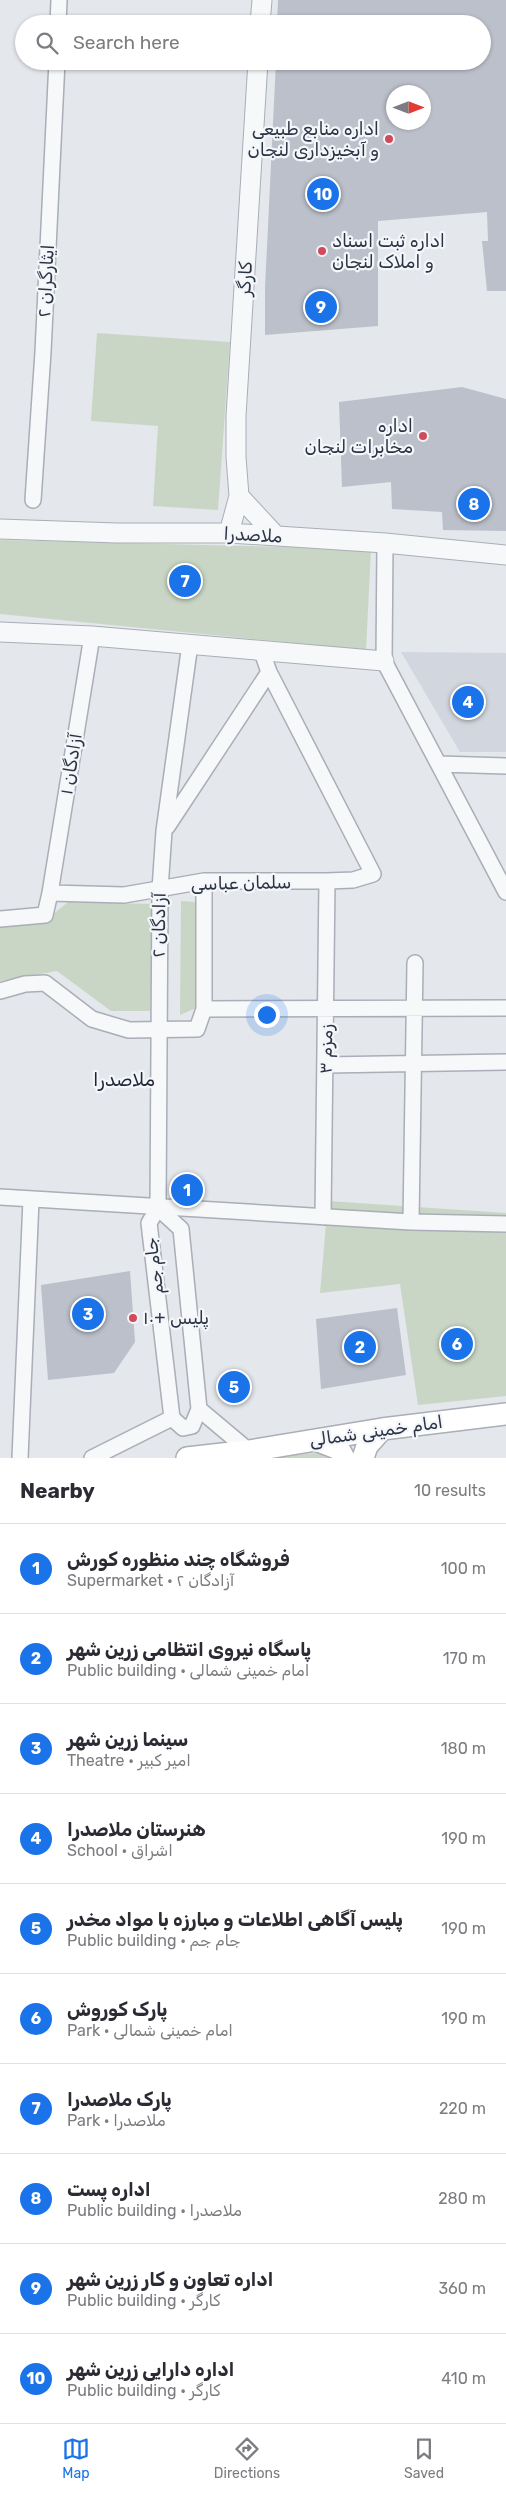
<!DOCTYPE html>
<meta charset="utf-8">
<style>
body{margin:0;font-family:Rubik,Vazirmatn,sans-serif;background:#f2f2f3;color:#2b2b33}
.compass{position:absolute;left:386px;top:85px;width:45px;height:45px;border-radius:50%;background:#fff;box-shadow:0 1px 4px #0004;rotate:90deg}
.you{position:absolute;left:266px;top:1014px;width:18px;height:18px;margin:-12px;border:4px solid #fff;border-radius:50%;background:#1a73e8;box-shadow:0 0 0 8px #1a73e833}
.badge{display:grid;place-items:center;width:32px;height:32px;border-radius:50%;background:#1a73e8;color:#fff;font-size:16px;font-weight:700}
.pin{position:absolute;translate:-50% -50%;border:2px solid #fff;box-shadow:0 1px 5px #0006}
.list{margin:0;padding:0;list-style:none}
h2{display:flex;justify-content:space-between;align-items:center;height:65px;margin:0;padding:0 20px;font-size:21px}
h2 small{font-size:16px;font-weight:400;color:#7c7c81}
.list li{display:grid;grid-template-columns:32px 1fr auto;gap:15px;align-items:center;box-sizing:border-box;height:90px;padding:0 20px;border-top:1px solid #e1e1e2}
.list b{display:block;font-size:19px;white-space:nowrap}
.list p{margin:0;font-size:16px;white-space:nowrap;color:#7c7c81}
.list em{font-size:16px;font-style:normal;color:#7c7c81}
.icon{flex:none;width:28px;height:28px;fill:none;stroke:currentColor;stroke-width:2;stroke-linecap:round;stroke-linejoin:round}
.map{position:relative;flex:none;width:506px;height:1458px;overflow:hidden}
.search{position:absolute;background:#fff;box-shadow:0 1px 4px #0004;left:15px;right:15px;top:15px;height:55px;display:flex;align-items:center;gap:12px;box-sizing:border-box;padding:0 18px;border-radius:28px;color:#7c7c81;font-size:19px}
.sheet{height:965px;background:#fff}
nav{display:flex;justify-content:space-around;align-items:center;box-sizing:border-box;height:70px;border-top:1px solid #e1e1e2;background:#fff;font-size:14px;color:#7c7c81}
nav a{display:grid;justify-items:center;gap:2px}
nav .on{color:#1a73e8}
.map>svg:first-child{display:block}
.built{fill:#d2d6de}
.green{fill:#c9d6c5}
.building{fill:#bbc0ca;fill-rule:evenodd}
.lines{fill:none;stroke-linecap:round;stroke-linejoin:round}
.minor-casing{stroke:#a9aeb7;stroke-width:18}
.tertiary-casing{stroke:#a9aeb7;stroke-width:21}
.secondary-casing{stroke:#a9aeb7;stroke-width:24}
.minor{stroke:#f7f8fa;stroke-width:15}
.tertiary{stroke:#f7f8fa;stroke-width:19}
.secondary{stroke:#fff;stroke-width:21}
.poi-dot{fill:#d1495b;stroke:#f4f6f9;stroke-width:2}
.labels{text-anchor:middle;stroke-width:4.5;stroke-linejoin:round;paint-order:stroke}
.poi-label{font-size:18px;fill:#2b3445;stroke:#f4f6f9;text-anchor:end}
.street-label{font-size:18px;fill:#2b3445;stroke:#f4f6f9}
.neighbourhood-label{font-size:19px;fill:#1d2536;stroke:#f4f6f9}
</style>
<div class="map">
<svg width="506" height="1458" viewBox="0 0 506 1458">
<rect width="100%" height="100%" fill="#e4e7ec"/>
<path class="built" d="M401,652L506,653V752H460Z"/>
<path class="green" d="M97,333L230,342L218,510L153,506L158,426L91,421Z
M0,540L371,549L366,650L0,614Z
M181,901L196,902V1008L180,1015Z
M68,902L155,904L150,1011H111L57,971L0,981V925L45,921Z
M328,1201L506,1213V1396L418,1405L400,1284L320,1293Z
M328,1452L332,1458H265Z"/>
<path class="building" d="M278,0H506V291H487L482,241H488L487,212L378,221V326L265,335V288L276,61H482V24H277ZM394,92H424V122H394Z
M462,387L506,399V531L443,530L442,512L392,509L391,482L342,487L339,402Z
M130,1271L135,1342L114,1373L48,1380L41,1285Z
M397,1308L406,1375L321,1389L316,1319Z"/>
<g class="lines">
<defs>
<path id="minor" d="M58,24L59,0
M33,500L43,352L57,61
M385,543L384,661L506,892
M440,764L506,766
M167,827L269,672
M50,893L124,895L204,881H327L353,880L373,874L269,672L262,652
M0,919L45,915L50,893L92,636
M0,991L25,984L45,983L92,1019L129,1030L197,1029L204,1009V881
M204,1009L506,1008
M325,1065L506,1062
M0,1197L411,1222L506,1224
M158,1208L181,1229L199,1409
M323,1217L327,881
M411,1222L415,963
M199,1409L249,1451
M172,1418L149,1223L158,1208L160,889L164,831L190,644
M172,1418L183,1428L192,1426L199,1409
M20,1458L31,1200
M92,1458L172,1418"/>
<path id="tertiary" d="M260,24L262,0
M239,496L276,536
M0,529L117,533H229L385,543L506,555
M229,533L239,496L236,457V416L258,61
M0,632L92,636L384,661"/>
<path id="secondary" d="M316,1440L339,1449L344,1458
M187,1458L249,1451L382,1429L506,1414
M363,1458L367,1446L382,1429"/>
</defs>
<use href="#minor" class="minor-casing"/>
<use href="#tertiary" class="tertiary-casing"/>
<use href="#secondary" class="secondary-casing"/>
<use href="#minor" class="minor"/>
<use href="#tertiary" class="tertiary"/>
<use href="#secondary" class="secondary"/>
</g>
<g class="poi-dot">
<circle cx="389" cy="139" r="5"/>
<circle cx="322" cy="251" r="5"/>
<circle cx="423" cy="436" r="5"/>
<circle cx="133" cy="1318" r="5"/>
</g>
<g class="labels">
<g class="poi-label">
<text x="379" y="135">اداره منابع طبیعی<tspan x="379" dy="21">و آبخیزداری لنجان</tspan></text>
<text x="332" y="247" text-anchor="start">اداره ثبت اسناد<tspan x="332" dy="21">و املاک لنجان</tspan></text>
<text x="413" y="432">اداره<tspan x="413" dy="21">مخابرات لنجان</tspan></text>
<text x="143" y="1324" text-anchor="start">پلیس +۱۰</text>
</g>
<g class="street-label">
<text transform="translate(245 279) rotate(-87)" y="6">کارگر</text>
<text transform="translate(46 281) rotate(-87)" y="6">ایثارگران ۲</text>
<text transform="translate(253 535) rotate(3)" y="6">ملاصدرا</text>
<text transform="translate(71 764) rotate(-81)" y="6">آزادگان ۱</text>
<text transform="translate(241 883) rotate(-1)" y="6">سلمان عباسی</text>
<text transform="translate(159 925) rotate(-89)" y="6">آزادگان ۲</text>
<text transform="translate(326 1049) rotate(-89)" y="6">زمزم ۳</text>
<text transform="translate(154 1266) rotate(-97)" y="6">جام جم</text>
<text transform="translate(376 1431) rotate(-8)" y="6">امام خمینی شمالی</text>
</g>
<g class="neighbourhood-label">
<text x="124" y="1086">ملاصدرا</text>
</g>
</g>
</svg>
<svg class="compass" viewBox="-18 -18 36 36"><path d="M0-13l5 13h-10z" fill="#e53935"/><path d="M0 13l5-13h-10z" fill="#7c7c81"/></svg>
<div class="you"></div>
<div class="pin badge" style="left:187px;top:1190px">1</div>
<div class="pin badge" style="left:360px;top:1347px">2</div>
<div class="pin badge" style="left:88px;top:1314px">3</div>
<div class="pin badge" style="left:468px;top:702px">4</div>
<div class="pin badge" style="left:234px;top:1387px">5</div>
<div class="pin badge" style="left:457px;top:1344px">6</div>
<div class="pin badge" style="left:185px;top:581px">7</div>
<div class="pin badge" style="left:474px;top:504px">8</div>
<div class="pin badge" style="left:321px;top:307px">9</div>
<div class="pin badge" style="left:323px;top:194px">10</div>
<div class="search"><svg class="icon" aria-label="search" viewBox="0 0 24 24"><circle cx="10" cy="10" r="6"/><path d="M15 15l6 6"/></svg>Search here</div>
</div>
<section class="sheet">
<h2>Nearby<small>10 results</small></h2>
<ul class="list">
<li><span class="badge">1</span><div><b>فروشگاه چند منظوره کورش</b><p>Supermarket · آزادگان ۲</p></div><em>100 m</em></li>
<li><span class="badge">2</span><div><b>پاسگاه نیروی انتظامی زرین شهر</b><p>Public building · امام خمینی شمالی</p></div><em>170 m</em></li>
<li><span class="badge">3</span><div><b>سینما زرین شهر</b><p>Theatre · امیر کبیر</p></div><em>180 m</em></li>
<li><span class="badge">4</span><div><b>هنرستان ملاصدرا</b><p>School · اشراق</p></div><em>190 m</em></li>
<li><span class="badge">5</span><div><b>پلیس آگاهی اطلاعات و مبارزه با مواد مخدر</b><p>Public building · جام جم</p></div><em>190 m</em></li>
<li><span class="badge">6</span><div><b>پارک کوروش</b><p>Park · امام خمینی شمالی</p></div><em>190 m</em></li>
<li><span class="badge">7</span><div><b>پارک ملاصدرا</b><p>Park · ملاصدرا</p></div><em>220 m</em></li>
<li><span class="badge">8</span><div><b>اداره پست</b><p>Public building · ملاصدرا</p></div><em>280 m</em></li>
<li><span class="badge">9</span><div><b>اداره تعاون و کار زرین شهر</b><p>Public building · کارگر</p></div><em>360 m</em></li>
<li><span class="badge">10</span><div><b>اداره دارایی زرین شهر</b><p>Public building · کارگر</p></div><em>410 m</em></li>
</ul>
</section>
<nav>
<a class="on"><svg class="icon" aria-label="map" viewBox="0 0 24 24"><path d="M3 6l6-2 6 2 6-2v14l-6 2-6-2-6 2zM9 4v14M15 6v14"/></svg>Map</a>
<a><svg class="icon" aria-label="directions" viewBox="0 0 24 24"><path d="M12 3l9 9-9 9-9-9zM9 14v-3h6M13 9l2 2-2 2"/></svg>Directions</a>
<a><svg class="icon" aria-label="saved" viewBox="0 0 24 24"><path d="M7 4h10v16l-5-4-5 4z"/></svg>Saved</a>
</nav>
